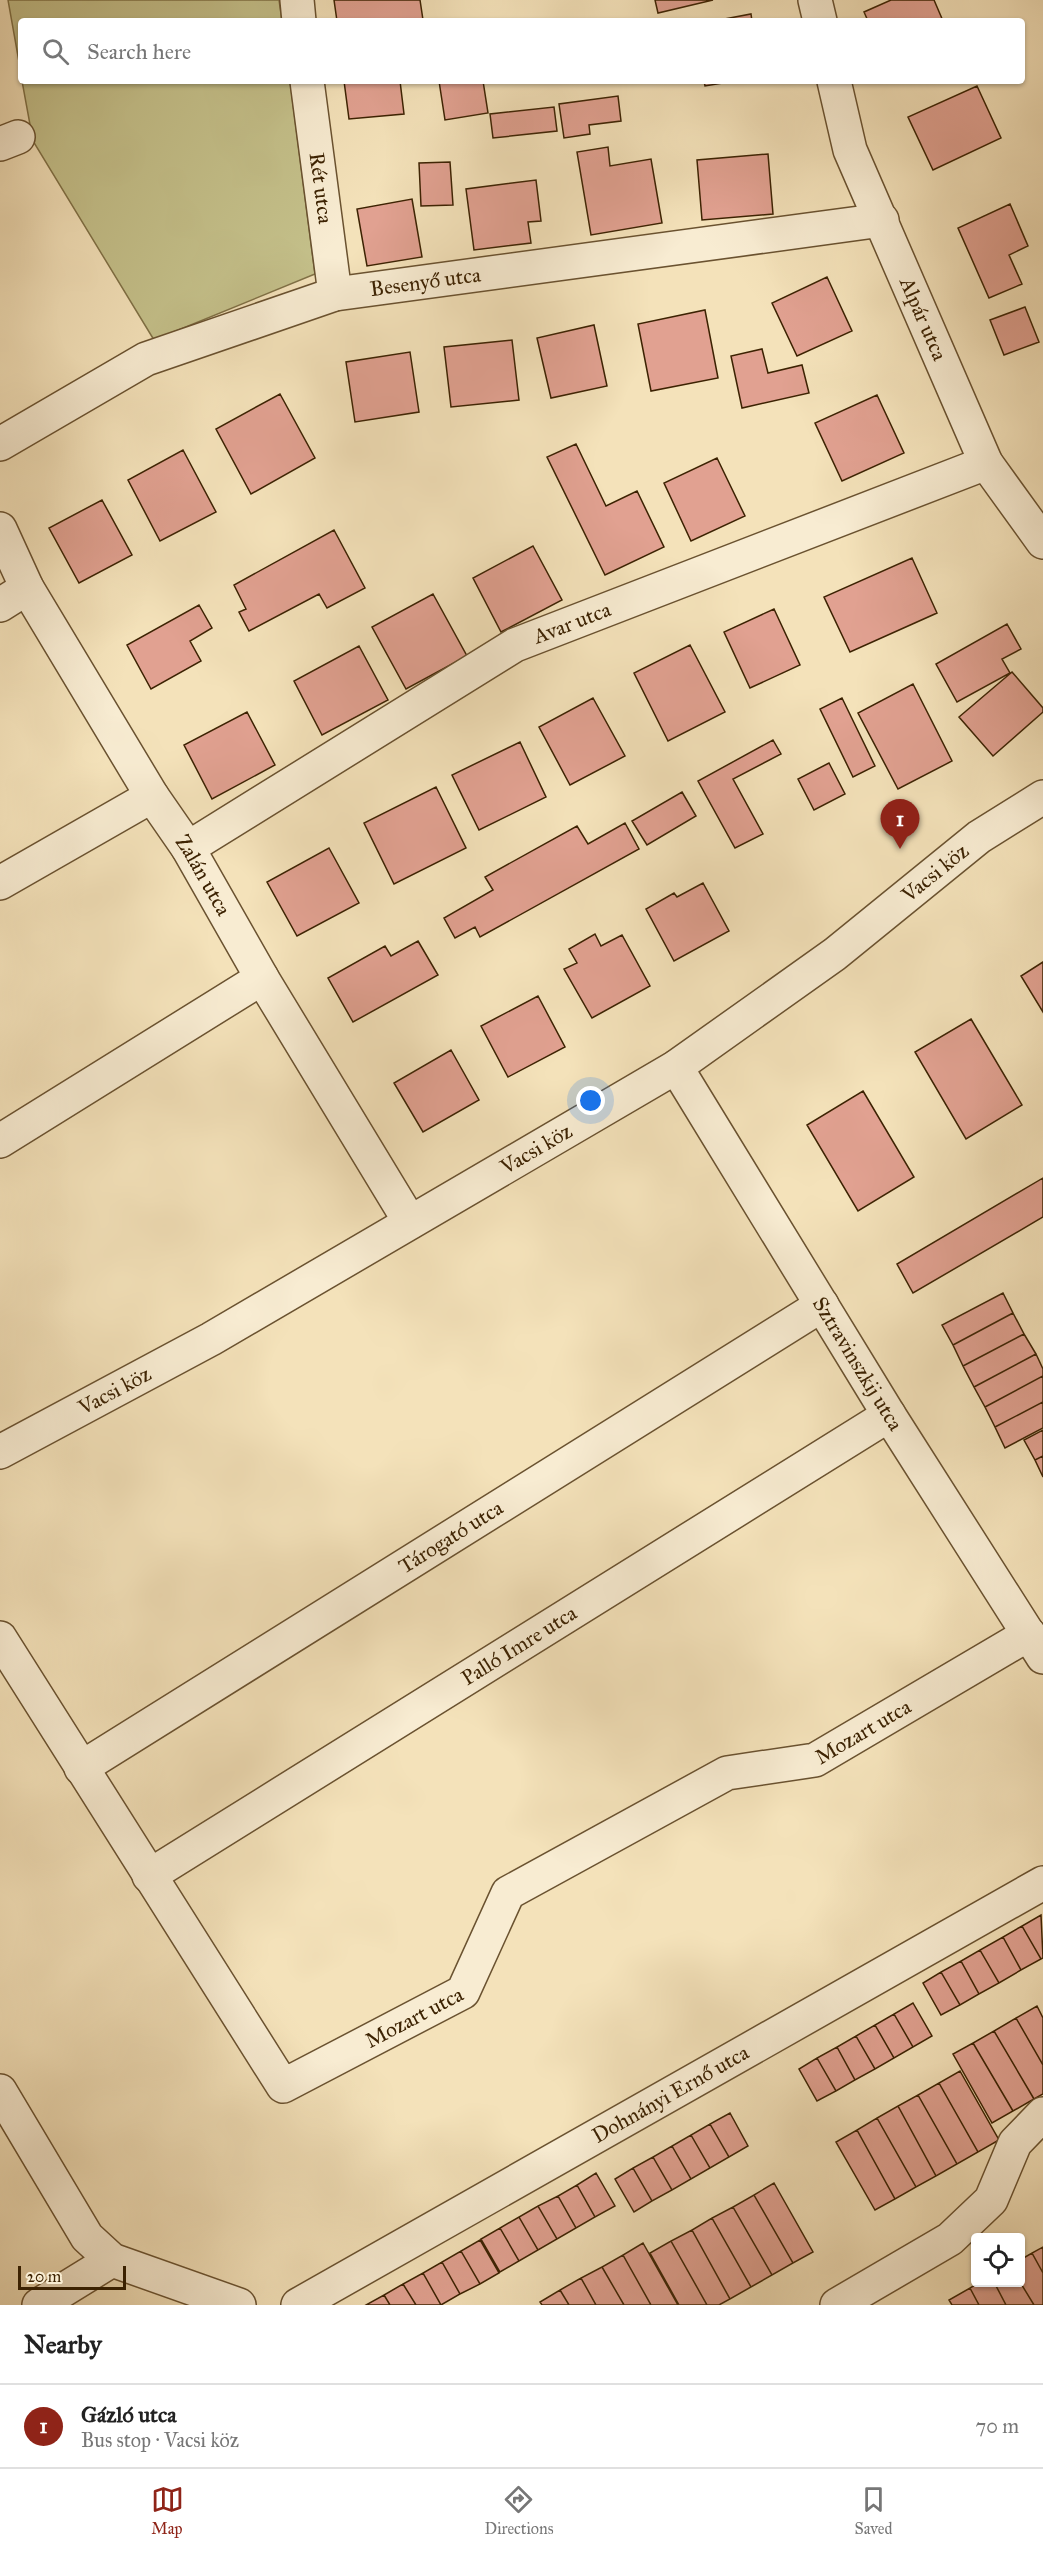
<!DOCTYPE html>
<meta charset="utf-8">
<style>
body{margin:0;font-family:"IM FELL Great Primer",serif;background:#f2f2f2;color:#222}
.controls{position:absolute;right:18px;bottom:18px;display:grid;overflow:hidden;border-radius:6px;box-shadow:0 2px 4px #0004}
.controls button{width:54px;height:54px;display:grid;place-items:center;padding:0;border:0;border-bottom:2px solid #e0e0e0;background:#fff;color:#222;font:30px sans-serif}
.scale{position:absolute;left:18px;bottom:15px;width:108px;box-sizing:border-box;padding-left:6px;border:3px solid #3c2202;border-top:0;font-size:16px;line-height:21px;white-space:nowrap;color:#3c2202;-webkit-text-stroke:4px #f8ecd2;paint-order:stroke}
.you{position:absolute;left:591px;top:1101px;width:21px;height:21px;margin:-15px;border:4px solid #fff;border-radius:50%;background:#1a73e8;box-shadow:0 0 0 9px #1a73e833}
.badge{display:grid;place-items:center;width:39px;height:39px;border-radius:50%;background:#8f2418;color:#fff;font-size:20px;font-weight:700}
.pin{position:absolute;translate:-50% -50px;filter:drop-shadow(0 2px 3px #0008)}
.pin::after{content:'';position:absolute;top:32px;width:21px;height:18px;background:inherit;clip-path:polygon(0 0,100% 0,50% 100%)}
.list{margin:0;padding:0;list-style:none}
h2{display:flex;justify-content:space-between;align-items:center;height:78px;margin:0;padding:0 24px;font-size:26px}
h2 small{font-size:20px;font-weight:400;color:#767676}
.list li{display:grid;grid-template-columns:39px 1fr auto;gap:18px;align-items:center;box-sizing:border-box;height:84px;padding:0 24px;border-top:2px solid #e0e0e0}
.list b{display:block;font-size:22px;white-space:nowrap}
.list p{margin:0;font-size:20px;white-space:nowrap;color:#767676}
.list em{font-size:20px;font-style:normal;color:#767676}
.icon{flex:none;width:33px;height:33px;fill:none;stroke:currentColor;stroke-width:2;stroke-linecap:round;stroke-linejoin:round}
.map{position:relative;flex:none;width:1043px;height:2305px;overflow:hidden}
.search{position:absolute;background:#fff;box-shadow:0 2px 4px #0004;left:18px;right:18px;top:18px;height:66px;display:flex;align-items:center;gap:15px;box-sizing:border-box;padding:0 21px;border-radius:6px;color:#767676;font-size:22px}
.sheet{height:162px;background:#fff}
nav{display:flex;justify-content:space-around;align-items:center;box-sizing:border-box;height:84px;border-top:2px solid #e0e0e0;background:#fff;font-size:16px;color:#767676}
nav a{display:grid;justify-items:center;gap:3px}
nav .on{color:#8f2418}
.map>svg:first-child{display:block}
.green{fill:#c4c08a;stroke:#807146;stroke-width:1.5}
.building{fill:#e1a191;stroke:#3c2202;stroke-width:1.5}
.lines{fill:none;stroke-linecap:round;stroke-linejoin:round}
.minor-casing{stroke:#6a5230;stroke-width:36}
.minor{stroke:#f8ecd2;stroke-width:33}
.labels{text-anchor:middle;stroke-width:6;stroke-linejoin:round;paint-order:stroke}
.street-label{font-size:21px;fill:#3c2202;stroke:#f8ecd2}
</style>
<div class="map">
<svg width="1043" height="2305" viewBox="0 0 1043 2305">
<rect width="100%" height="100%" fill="#f4e2ba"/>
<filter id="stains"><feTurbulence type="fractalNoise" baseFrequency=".00333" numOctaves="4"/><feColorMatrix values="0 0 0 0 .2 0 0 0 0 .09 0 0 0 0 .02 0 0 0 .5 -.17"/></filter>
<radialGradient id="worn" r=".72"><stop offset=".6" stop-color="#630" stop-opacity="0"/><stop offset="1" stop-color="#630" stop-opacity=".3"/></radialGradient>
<path class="green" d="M8,0H279L282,21H21V73Z
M22,81H290L315,274L154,340L33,141Z"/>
<path class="building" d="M334,0H420L423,20L337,21Z
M655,0H713L658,13Z
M891,0H934L943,21H868L864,12Z
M751,14L752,21H714Z
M344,81H400L404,114L349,119Z
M439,81H483L488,113L445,120Z
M704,81H735L705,86Z
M977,86L1001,138L933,170L908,117Z
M618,96L621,121L589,125L590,134L564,138L559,104Z
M554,107L557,131L493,138L490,114Z
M608,147L610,166L651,159L662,223L591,235L577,152Z
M768,154L773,214L702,220L697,160Z
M450,162L453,205L421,206L419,163Z
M536,180L541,221L528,222L531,243L474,250L466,189Z
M412,199L422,257L367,266L357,209Z
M1010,204L1028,246L1009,255L1022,284L989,298L958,228Z
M827,277L852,331L797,356L772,303Z
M1025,307L1039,342L1004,355L990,320Z
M705,310L718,378L651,391L638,324Z
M594,325L607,386L551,398L537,338Z
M512,340L519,400L451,407L444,347Z
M762,349L768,373L802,365L809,393L742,408L731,356Z
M410,352L419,412L355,422L346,362Z
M280,394L315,458L251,494L216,429Z
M877,395L904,453L842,481L815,423Z
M576,444L606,506L637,491L664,547L605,575L547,457Z
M183,450L216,512L160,541L128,480Z
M717,458L745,516L691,541L664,483Z
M102,500L132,555L79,583L49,528Z
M334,530L365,588L327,608L319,594L249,631L239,612L246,609L234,585Z
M533,546L562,600L501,632L473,578Z
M912,558L937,613L850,652L824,597Z
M433,594L467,656L406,689L372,627Z
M199,605L212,628L190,641L201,661L151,689L127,645Z
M774,609L800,665L750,688L724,632Z
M1007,624L1021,649L1002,659L1010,673L957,702L936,664Z
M690,645L725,712L668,741L634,673Z
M359,646L388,700L322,735L294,681Z
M1012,672L1043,708V712L993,756L959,717Z
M913,684L952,761L898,789L858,713Z
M593,698L625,756L570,785L539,727Z
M842,698L875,766L853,777L820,709Z
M247,712L275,765L212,799L184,745Z
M773,740L781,754L733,779L763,834L735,848L698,781Z
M520,742L546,797L479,830L452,775Z
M829,763L845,794L814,810L798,779Z
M436,787L466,848L394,884L364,823Z
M682,792L696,816L647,845L632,821Z
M625,823L639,849L480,937L475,927L455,938L444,918L493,890L485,877L577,826L588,844Z
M329,848L359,903L297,936L267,882Z
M703,883L729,931L674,961L646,909L674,893L677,897Z
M595,934L601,946L622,935L650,986L592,1018L564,969L577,963L569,949Z
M418,941L438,975L353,1022L328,978L385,946L391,956Z
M1043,962V1012L1021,976Z
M538,996L565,1047L508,1077L481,1026Z
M971,1019L1022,1105L966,1139L915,1052Z
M451,1050L479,1100L423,1132L394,1083Z
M863,1091L914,1177L858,1211L807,1125Z
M1043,1178V1217L913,1293L897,1264Z
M1003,1293L1013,1313L953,1345L942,1325Z
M1013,1313L1024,1334L963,1366L953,1345Z
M1024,1334L1036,1354L974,1387L963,1366Z
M1036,1354L1043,1369V1376L985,1407L974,1387Z
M1043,1376V1402L995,1427L985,1407Z
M1043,1402V1428L1005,1448L995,1427Z
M1043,1430V1456L1035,1460L1024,1440Z
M1043,1456V1477L1035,1460Z
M1041,1915L1043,1958L1041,1959L1022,1926Z
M1022,1926L1041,1959L1021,1970L1003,1937Z
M1003,1937L1021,1970L999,1983L980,1950Z
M980,1950L999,1983L979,1994L961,1961Z
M961,1961L979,1994L960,2005L941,1972Z
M941,1972L960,2005L941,2015L923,1983Z
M913,2003L932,2036L913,2047L894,2014Z
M1037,2006L1043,2018V2065L1016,2018Z
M894,2014L913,2047L894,2058L875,2025Z
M1016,2018L1043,2065V2094L1034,2099L994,2031Z
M875,2025L894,2058L875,2069L856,2036Z
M994,2031L1034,2099L1013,2111L973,2043Z
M856,2036L875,2069L855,2080L837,2047Z
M973,2043L1013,2111L992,2123L953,2054Z
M837,2047L855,2080L836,2091L817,2058Z
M817,2058L836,2091L817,2101L799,2069Z
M960,2071L999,2140L978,2152L939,2083Z
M939,2083L978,2152L957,2164L918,2095Z
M918,2095L957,2164L936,2176L898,2106Z
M898,2106L936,2176L916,2187L877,2118Z
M730,2113L748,2146L729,2157L710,2124Z
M877,2118L916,2187L895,2199L857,2130Z
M710,2124L729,2157L710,2168L691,2135Z
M857,2130L895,2199L875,2210L836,2142Z
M691,2135L710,2168L691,2179L672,2146Z
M672,2146L691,2179L672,2190L653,2157Z
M653,2157L672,2190L652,2201L633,2168Z
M633,2168L652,2201L634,2212L615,2179Z
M596,2173L615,2206L595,2217L577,2185Z
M774,2183L813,2252L793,2263L754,2195Z
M577,2185L595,2217L576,2228L558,2196Z
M754,2195L793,2263L772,2275L733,2207Z
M558,2196L576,2228L557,2239L538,2206Z
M538,2206L557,2239L538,2250L519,2217Z
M733,2207L772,2275L751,2287L712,2218Z
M519,2217L538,2250L519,2261L500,2228Z
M712,2218L751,2287L730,2299L692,2230Z
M500,2228L519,2261L500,2272L481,2239Z
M692,2230L730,2299L719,2305H707L671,2241Z
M480,2240L499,2273L480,2284L461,2251Z
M671,2241L707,2305H679L650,2253Z
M643,2243L678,2305H651L623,2255Z
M1043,2247V2273L1032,2253Z
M461,2251L480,2284L460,2294L442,2262Z
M1032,2253L1043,2273V2305H1034L1020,2282V2260Z
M623,2255L651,2305H624L602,2267Z
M442,2262L460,2294L441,2305L423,2273Z
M602,2267L624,2305H596L581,2278Z
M423,2273L441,2305H416L403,2284Z
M581,2278L596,2305H569L560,2290Z
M980,2282H994L1006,2305H979L970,2288Z
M994,2282H1020L1034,2305H1006Z
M403,2284L416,2305H390L384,2295Z
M970,2288L979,2305H952L949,2300Z
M560,2290L569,2305H542L540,2302Z
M384,2295L390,2305H366Z"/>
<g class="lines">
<defs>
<g id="minor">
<path d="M297,0L299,21"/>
<path d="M815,0L820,21"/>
<path id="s1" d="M307,81L335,294"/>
<path id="s2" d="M834,81L850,150L986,463L1043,542"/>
<path d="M0,144L18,137"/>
<path id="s3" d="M0,444L146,359L335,294L882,220"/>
<path id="s4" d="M0,529L27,588L152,796L188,848L262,978L410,1222"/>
<path d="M0,605L27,588"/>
<path id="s5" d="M188,848L515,645L986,463"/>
<path d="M0,883L152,796"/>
<path id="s6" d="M676,1067L889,1415L1043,1657"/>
<path d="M0,1141L262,978"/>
<path id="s7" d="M0,1452L211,1339L676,1067L835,954L979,837L1043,797"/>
<path id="s8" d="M0,1638L283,2086L463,1992L508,1893L727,1773L815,1760L1029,1634"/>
<path id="s9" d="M81,1768L822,1305"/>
<path id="s10" d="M149,1876L889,1415"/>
<path d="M0,2091L87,2237L112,2260L239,2305"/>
<path d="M39,2305L112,2260"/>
<path id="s11" d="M298,2305L1043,1883"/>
<path d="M837,2305L950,2239L991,2200L1015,2143L1043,2114"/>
</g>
</defs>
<use href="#minor" class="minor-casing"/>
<use href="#minor" class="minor"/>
</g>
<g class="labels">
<g class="street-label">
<text dy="7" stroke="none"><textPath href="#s1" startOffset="108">Rét utca</textPath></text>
<text dy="7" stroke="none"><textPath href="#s3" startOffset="460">Besenyő utca</textPath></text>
<text dy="7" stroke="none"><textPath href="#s2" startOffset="255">Alpár utca</textPath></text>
<text dy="7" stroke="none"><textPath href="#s5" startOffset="446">Avar utca</textPath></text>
<text dy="7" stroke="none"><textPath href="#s7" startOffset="1102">Vacsi köz</textPath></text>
<text dy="7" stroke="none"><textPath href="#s4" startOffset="402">Zalán utca</textPath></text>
<text dy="7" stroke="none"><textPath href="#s7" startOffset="616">Vacsi köz</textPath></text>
<text dy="7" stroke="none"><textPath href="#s6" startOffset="348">Sztravinszkij utca</textPath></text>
<text dy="7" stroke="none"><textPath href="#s7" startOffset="130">Vacsi köz</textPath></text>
<text dy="7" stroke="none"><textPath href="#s9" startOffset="436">Tárogató utca</textPath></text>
<text dy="7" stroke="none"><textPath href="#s10" startOffset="436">Palló Imre utca</textPath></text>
<text dy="7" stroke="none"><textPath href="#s8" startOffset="1236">Mozart utca</textPath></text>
<text dy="7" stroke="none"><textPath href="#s8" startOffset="678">Mozart utca</textPath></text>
<text dy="7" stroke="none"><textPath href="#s11" startOffset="428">Dohnányi Ernő utca</textPath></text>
</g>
</g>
<rect width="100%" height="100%" filter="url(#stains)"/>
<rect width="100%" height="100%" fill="url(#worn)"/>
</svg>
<div class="controls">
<button><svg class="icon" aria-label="locate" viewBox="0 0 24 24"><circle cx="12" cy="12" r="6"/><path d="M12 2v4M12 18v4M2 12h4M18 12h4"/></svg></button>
</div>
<div class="scale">20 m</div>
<div class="you"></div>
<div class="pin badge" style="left:900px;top:849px">1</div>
<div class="search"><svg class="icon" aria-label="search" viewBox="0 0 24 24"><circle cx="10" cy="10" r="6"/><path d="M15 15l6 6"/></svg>Search here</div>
</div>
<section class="sheet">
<h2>Nearby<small></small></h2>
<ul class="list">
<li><span class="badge">1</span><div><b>Gázló utca</b><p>Bus stop · Vacsi köz</p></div><em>70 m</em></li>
</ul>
</section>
<nav>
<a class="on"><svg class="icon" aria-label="map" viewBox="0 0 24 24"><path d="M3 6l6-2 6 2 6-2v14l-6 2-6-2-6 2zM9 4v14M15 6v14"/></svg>Map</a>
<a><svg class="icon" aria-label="directions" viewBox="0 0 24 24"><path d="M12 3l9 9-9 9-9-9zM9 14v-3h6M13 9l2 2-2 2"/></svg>Directions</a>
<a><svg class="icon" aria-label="saved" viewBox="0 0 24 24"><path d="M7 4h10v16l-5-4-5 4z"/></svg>Saved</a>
</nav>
